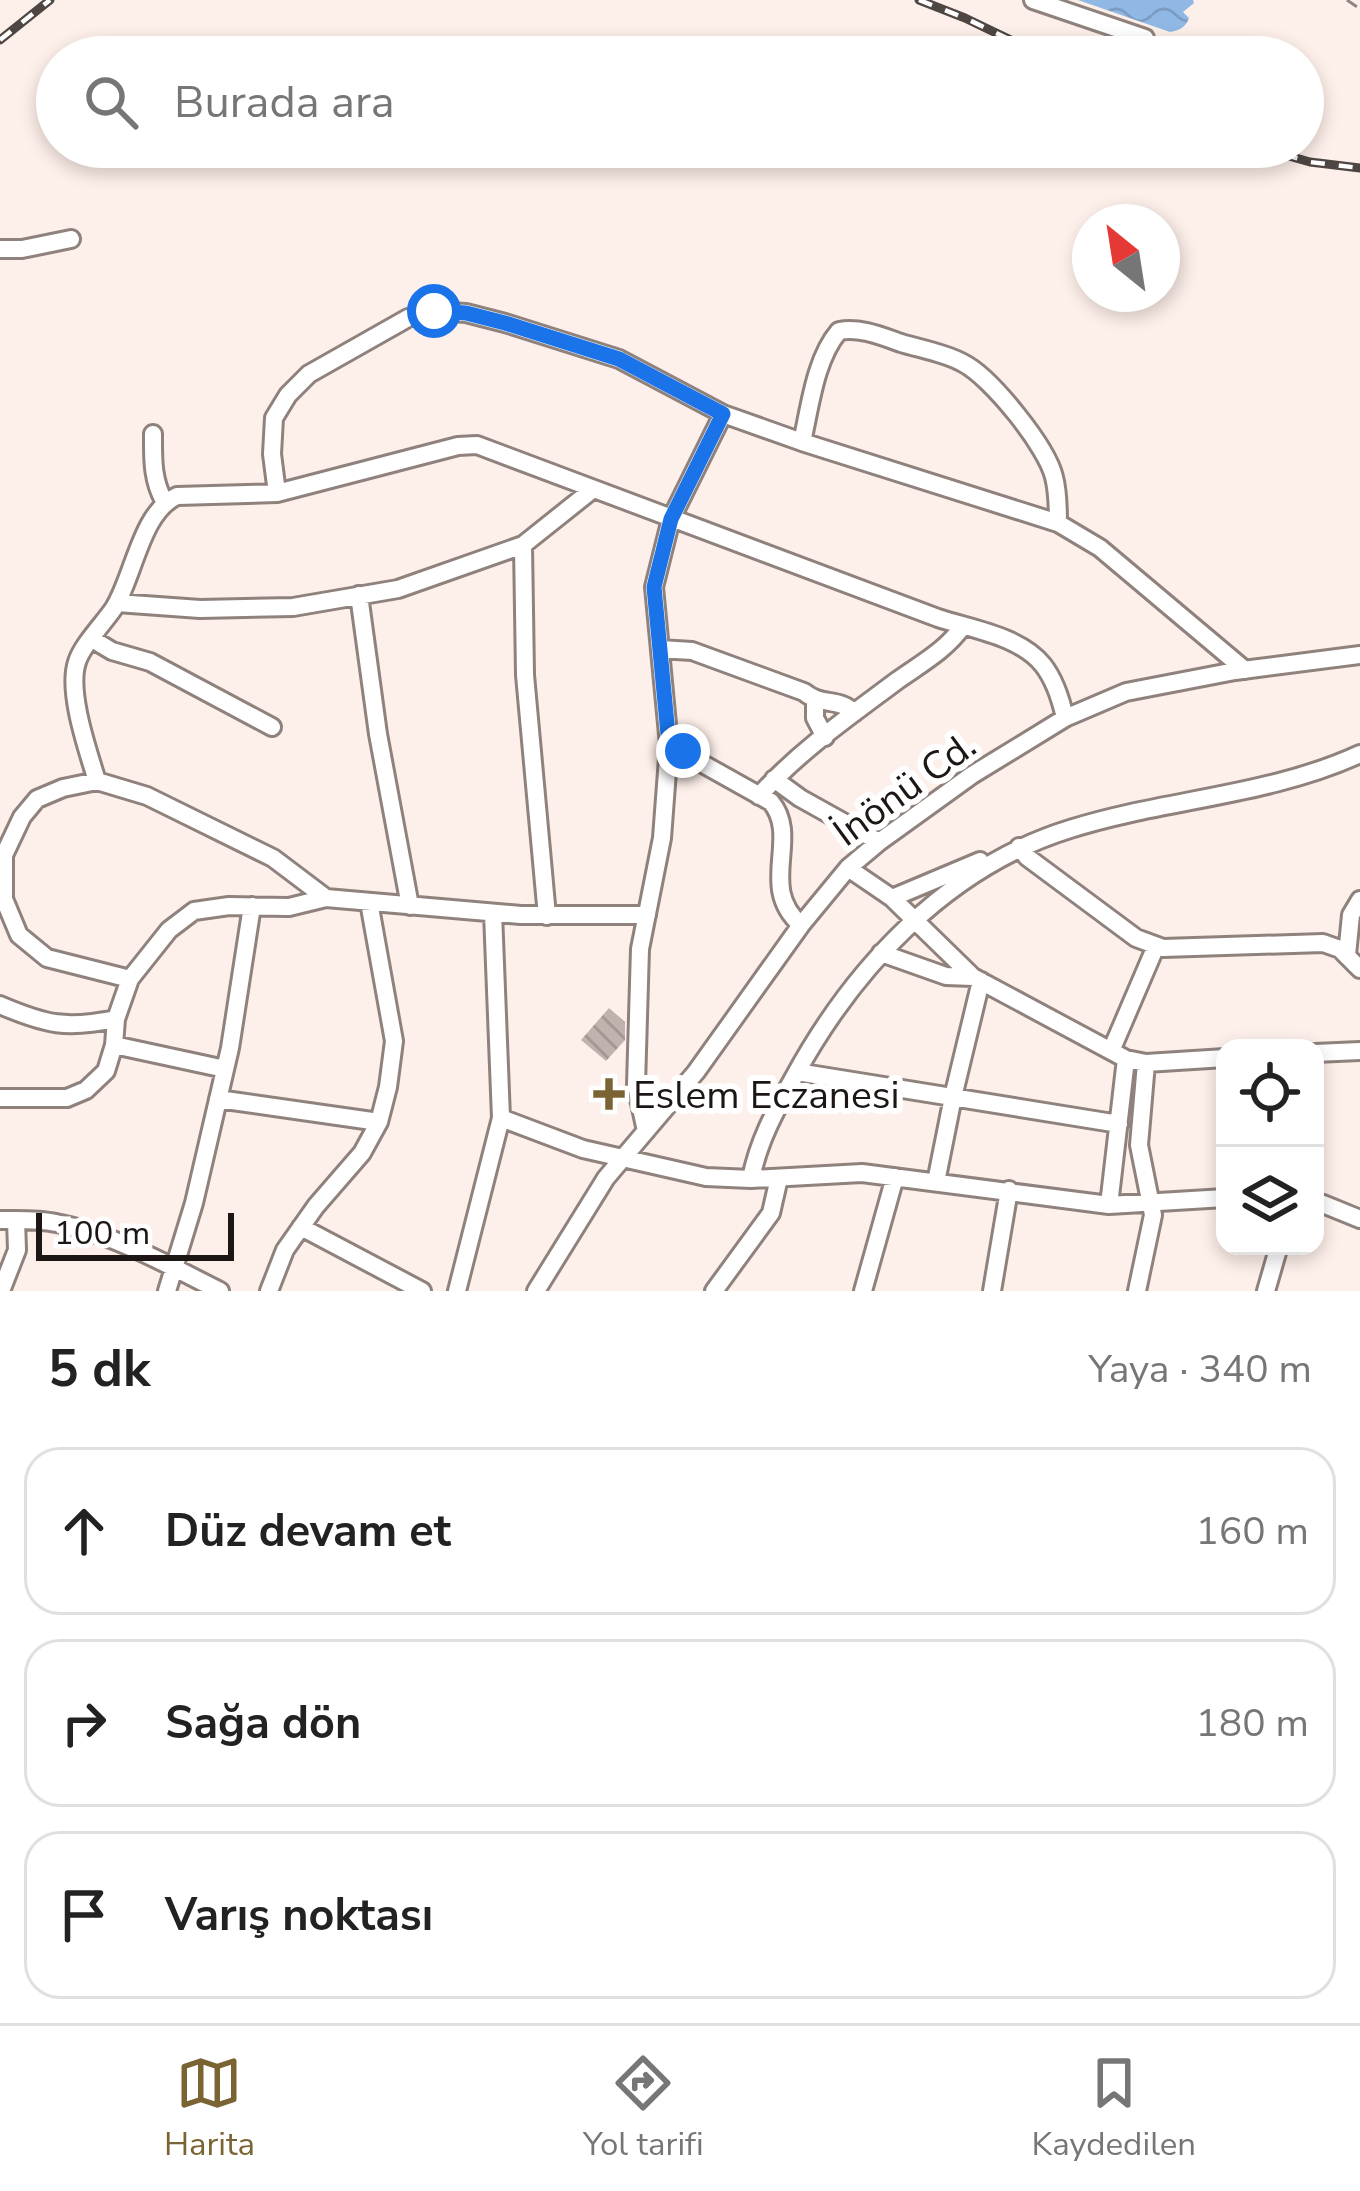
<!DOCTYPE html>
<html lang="tr">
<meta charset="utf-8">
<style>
body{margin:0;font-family:"Nunito Sans",sans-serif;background:#f2f2f2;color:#222}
.controls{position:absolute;right:36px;bottom:36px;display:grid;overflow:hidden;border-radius:24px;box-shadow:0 6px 18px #0003}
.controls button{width:108px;height:108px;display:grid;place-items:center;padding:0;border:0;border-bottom:3px solid #e0e0e0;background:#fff;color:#222;font:60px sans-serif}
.compass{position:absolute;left:1072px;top:204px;width:108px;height:108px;border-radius:50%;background:#fff;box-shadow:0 6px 18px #0003;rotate:330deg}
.scale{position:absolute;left:36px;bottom:30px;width:198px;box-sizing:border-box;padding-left:12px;border:6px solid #1c1715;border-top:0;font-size:33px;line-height:42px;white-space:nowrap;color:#1c1715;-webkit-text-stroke:9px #fff;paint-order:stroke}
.stop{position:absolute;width:36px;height:36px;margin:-27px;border:9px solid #1a73e8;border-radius:50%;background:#fff}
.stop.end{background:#1a73e8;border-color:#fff;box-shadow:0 3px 12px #0008}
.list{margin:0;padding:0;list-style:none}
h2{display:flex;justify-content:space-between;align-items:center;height:156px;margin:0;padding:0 48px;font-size:51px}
h2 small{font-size:39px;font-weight:400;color:#767676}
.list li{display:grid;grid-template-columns:78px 1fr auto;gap:36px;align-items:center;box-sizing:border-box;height:168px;margin:0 24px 24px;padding:0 24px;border:3px solid #e0e0e0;border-radius:36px}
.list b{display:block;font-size:45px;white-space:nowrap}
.list em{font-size:39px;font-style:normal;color:#767676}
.icon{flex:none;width:66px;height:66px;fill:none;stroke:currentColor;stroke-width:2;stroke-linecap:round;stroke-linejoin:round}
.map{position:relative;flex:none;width:1360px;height:1291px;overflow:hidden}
.search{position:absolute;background:#fff;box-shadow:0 6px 18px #0003;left:36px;right:36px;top:36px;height:132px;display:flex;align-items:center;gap:30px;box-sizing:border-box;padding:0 42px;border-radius:66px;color:#767676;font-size:45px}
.sheet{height:732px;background:#fff}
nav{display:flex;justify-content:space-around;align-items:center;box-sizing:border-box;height:168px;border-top:3px solid #e0e0e0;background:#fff;font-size:33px;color:#767676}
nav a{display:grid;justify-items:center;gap:6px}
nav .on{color:#7b6434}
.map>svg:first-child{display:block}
.water{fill:url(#water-waves)}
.building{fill:url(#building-back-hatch)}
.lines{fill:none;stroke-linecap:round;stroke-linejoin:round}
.minor-casing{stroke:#8f827d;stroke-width:22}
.path{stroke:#8f8581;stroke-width:3;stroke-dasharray:12 6;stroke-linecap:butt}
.minor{stroke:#fff;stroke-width:16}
.rail-casing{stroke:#4d4643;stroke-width:9}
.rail{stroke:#fff;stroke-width:4.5;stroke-dasharray:14;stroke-linecap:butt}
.route{stroke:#1a73e8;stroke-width:15}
.poi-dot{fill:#7b6434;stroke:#fff;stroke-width:4.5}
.labels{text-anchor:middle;stroke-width:12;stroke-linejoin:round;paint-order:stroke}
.street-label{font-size:39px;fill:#1c1715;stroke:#fff}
.poi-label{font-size:39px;fill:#1c1715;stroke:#fff;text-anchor:start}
</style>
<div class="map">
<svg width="1360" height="1291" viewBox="0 0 1360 1291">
<defs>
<pattern id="water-waves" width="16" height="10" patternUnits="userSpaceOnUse" patternTransform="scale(3)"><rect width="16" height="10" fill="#8fb8e5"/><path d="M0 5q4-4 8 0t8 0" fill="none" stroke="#7b9dc4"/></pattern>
<pattern id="building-back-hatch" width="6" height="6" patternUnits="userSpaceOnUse" patternTransform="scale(3)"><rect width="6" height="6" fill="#c0b2ad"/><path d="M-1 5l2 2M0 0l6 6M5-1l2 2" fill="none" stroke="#a49894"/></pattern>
</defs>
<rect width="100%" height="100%" fill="#fdefe9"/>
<path class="water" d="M1078,0H1193L1194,3L1183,12L1189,18C1185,28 1180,30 1170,32Z"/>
<path class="building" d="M609,1008L625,1022V1040L606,1061L581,1040Z"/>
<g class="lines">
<defs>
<path id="minor" d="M1033,0L1145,38
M0,249H22L71,239
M153,434C153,458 152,479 164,501
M802,442C810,407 815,359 839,331C860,327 881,336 901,343C921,349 945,353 963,363C991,377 1047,447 1054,477C1058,492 1058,508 1058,523
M277,493L272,454L274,418L288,395L309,374L408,318L434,311L466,313L505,323L619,359L723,414L802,442L1058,523L1100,548L1245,670
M523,545L525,675L547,916
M359,595L378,734L410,906
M117,603L200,609L293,607L398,589L523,545L592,490
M92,639L112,651L150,662L272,727
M660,649L692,651L804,692C822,707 840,697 854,713
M815,701V718L825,737
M669,745L771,802C801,838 757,887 801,925
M774,779L800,798L879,842
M97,781C88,751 67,692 77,662C82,645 104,623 114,608C134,576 141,512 177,496L277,493L458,446L477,445L938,618C971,629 1020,636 1043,665C1054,679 1061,700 1065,718
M759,796C799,751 850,716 898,680C922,663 946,650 963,626
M1019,847L1027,857L1136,938L1163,948L1323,943L1340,949L1360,969
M848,868L892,898L973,977L1126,1059L1146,1063L1225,1058
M892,898L980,861
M881,953L946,976L973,977
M1347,955L1351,915L1360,900
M130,979L47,958L19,935L4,899V855L22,817L37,799L63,788L97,781L147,796L273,858L326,898L521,915H647
M0,1005C47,1025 66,1029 116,1019
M114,1045L225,1069
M1111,1051L1156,946
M1315,1053L1360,1051
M797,1072L1119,1124
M0,1098H67L86,1090L106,1071L114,1045L116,1019L130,979L169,930L194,911L229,906L289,907L326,898
M218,1099L379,1122
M501,1118L583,1149L706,1177L751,1179L862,1173L1109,1205L1225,1198
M646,1131L636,1085L640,949L662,838L669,745L654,587L671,519L723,414
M751,1179C758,1142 775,1111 793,1079C853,968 947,867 1070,829C1165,799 1269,796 1360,754
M936,1182L953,1097L981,981
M1315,1203L1323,1204L1360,1219
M1109,1205L1126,1059
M0,1220C18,1220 38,1219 56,1223C111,1233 170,1266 220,1291
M301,1227L422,1291
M1,1291L17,1250L16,1220
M167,1291L194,1203L230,1048L252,906
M269,1291L285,1250L316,1206L362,1153L379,1122L388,1087L394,1041L369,902
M457,1291L501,1118L493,913
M536,1291L606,1178L696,1072L801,925L848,868L879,842L972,775L1065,718L1126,692L1235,671L1360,655
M714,1291L771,1213L779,1178
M863,1291L895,1177
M992,1291L1009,1190
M1137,1291L1153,1215L1139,1145L1146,1063
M1266,1291L1279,1246"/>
</defs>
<use href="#minor" class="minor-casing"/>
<path class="path" d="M1347,0L1360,9"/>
<use href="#minor" class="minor"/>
<defs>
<path id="rail" d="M919,0L965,18L1046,57
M0,40L50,0
M1257,147L1310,162L1360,168"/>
</defs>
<use href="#rail" class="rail-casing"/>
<use href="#rail" class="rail"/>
</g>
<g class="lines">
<path class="route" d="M434,311L466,313L505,323L619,359L723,414L671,519L654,587L669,745L683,751"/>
</g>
<path class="poi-dot" d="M603 1076h12v12h12v12h-12v12h-12v-12h-12v-12h12z"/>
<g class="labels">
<g class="street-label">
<text transform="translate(904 788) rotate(-36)" y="14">İnönü Cd.</text>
</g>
<g class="poi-label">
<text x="633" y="1108">Eslem Eczanesi</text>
</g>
</g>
</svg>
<div class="controls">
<button><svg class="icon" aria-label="locate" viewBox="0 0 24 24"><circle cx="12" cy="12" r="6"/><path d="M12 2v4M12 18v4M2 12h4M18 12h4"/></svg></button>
<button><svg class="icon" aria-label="layers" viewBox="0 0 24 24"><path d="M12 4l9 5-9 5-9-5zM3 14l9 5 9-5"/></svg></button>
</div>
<svg class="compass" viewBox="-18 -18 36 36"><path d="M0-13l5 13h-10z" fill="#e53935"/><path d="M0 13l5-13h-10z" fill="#767676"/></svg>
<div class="scale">100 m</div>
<div class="stop" style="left:434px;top:311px"></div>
<div class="stop end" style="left:683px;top:751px"></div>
<div class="search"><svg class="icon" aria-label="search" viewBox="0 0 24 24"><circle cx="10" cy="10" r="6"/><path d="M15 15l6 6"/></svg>Burada ara</div>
</div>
<section class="sheet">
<h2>5 dk<small>Yaya · 340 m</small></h2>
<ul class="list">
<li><svg class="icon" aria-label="ahead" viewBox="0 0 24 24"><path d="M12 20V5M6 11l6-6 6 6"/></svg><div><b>Düz devam et</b></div><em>160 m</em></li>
<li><svg class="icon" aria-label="right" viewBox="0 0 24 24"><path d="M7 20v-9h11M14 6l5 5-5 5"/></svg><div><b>Sağa dön</b></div><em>180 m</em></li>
<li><svg class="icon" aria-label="arrive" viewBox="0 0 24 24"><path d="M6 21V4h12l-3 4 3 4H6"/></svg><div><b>Varış noktası</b></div></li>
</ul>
</section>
<nav>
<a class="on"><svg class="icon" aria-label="map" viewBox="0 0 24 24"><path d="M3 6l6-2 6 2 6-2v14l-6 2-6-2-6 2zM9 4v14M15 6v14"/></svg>Harita</a>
<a><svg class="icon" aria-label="directions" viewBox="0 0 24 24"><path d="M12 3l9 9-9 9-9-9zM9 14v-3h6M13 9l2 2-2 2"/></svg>Yol tarifi</a>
<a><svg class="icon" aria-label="saved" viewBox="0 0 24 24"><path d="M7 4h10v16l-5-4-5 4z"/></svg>Kaydedilen</a>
</nav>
